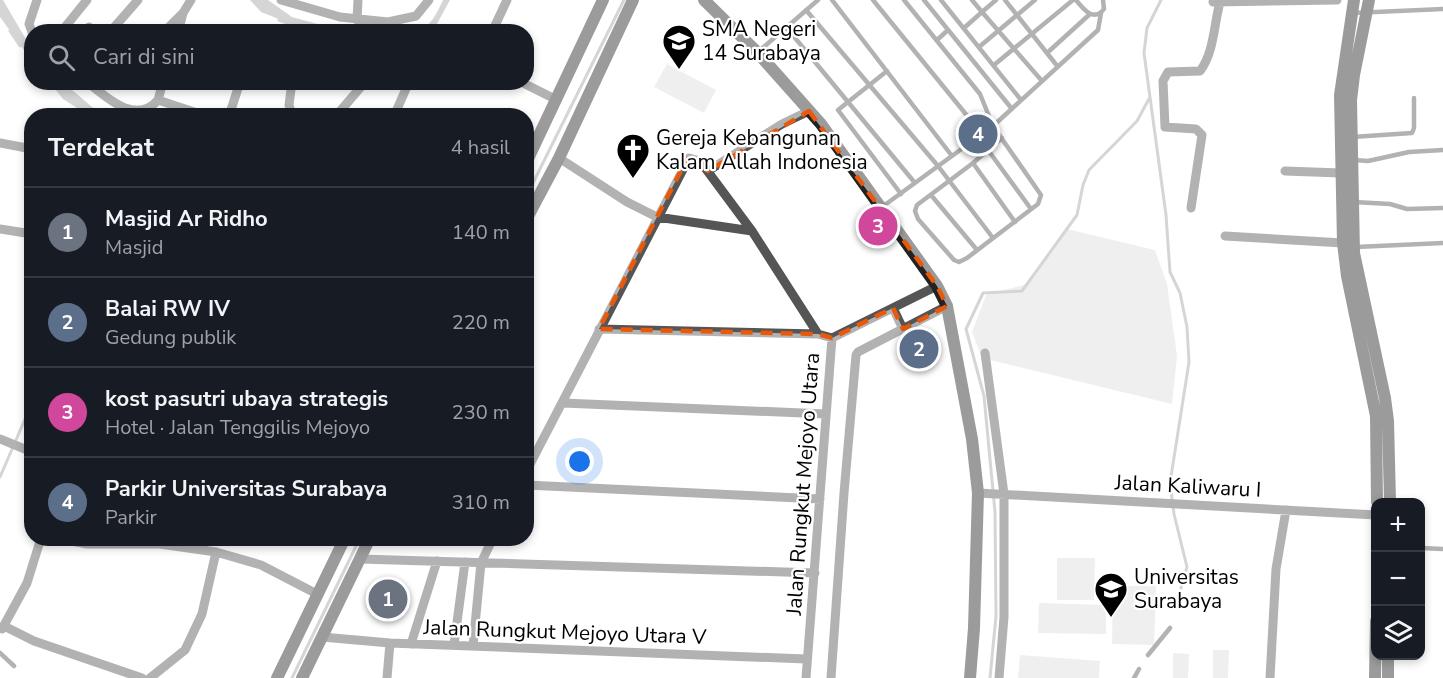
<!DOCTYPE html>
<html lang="id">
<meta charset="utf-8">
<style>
body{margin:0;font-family:"Nunito Sans",sans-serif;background:#242831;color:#f1f3f6}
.controls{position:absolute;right:18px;bottom:18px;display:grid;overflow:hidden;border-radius:12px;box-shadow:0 3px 9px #0003}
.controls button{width:54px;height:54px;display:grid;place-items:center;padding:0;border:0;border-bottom:2px solid #363941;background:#171b24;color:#f1f3f6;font:30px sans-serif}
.you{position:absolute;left:580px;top:462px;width:21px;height:21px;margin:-15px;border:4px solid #fff;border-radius:50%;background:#1a73e8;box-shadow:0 0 0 9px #1a73e833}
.badge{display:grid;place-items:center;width:39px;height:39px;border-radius:50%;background:#858687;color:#fff;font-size:20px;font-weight:700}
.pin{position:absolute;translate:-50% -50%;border:3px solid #fff;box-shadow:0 2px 6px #0006}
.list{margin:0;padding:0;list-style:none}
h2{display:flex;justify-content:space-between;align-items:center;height:78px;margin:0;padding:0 24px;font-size:26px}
h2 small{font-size:20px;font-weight:400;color:#9ea1a6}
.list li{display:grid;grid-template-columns:39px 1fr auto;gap:18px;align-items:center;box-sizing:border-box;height:90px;padding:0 24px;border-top:2px solid #363941}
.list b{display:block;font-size:22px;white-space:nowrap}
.list p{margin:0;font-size:20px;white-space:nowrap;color:#9ea1a6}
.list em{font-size:20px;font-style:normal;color:#9ea1a6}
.icon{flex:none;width:33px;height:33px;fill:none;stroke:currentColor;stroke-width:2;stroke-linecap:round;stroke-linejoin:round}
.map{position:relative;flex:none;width:1443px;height:678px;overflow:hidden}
.search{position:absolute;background:#171b24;box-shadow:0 3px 9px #0003;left:24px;top:24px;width:510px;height:66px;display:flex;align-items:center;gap:15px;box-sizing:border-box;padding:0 21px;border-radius:24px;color:#9ea1a6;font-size:22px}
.panel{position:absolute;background:#171b24;box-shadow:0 3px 9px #0003;left:24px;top:108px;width:510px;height:438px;border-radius:24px}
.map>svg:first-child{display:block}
.green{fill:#dcdcdc}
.water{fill:#a3a3a3}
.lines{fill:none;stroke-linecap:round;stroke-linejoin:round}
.stream{stroke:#a3a3a3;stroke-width:3}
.lane{stroke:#555;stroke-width:4.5}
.street{stroke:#555;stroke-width:9}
.secondary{stroke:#222;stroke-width:12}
.marked{fill:none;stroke:#e8590c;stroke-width:4.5;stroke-dasharray:12 8;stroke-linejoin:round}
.labels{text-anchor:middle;stroke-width:4.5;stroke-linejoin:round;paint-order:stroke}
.poi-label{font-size:21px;fill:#000;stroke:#fff;text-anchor:start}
.street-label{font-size:21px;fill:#000;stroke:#fff}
</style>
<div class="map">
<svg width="1443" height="678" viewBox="0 0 1443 678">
<rect width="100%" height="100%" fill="#fff"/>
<path class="green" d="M667,64L716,90L704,113L654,87Z
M1067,229L1155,250L1167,284L1177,356L1172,404L982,358L972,332L986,295L1028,284Z
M1057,558H1095L1094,600H1057Z
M1113,586H1156L1154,645L1112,644Z
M1039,603L1106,605V634L1038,633Z
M1213,650H1229L1228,678H1213Z
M1173,653L1189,654L1188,678H1173Z
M1020,655L1100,661L1099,678H1018Z"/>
<path class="water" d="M0,0H3L31,48V60L0,17Z
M250,0H268L292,17L343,31H309L261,12Z
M443,0H450L433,31H398C427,31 431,26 443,0Z
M50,83H64L92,107L110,115H88L63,99Z"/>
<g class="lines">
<path class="stream" d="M1161,0L1147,28L1144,53L1166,215L1170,272L1180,293L1187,327L1189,362L1170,483L1174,514L1187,567L1181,588
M279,20L293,25
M299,28L309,32
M10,31L20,46
M526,197L624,0
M0,477L32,403
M292,678L360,538
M990,678L996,616L995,512L984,396L966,329L983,293L1022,291L1077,215L1083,185L1089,170L1137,121L1150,97"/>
<path class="lane" d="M832,0L952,156
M873,0L982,134
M904,0L980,94L993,126L1041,195L1038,204L967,258L959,262L954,260L918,219L915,211L917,205L973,163L1002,138
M924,0L1012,109
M941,0L1021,100
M996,0L982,12L1042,81
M1005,0L1058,67
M1076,0C1084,10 1094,22 1104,9L1103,0
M806,10L938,166L993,238
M1353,13L1443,9
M786,27L915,183
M964,28L982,12L972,0
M937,40L948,30
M979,47L1035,0
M759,51L818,0
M1047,53L1090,14
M994,65L1073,0
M887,71L838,110L901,194
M1352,137L1412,133L1414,128V98
M988,150L1031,209
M1354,160L1368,161L1409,152L1443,150
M973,163L1015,222
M931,195L977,250
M1354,202L1390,204L1407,209L1443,208
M882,207L993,126L1098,30L1101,13
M1356,247L1443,243
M1420,548L1443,549
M0,653L14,666
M1148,655L1170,628
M1134,678L1139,669"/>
<path class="street" d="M281,0L340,17L388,22L416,16L429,0
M1213,2L1337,0
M357,20L358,0
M89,27L95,32
M32,32L29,24L37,0
M61,32L87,0
M110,32L138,0
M164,32L183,13
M178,32L183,13L191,0
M492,32L507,0
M87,82C106,97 136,126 158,100L206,116
M521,82L555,99
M158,100L163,82
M291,112L289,105L292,82
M229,116L240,82
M336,116L365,82
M394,116L409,82
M0,143L32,149
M559,158L627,202L657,217L752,231
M708,171L782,124L809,111
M1285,171L1341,173
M1191,208L1202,135L1196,129L1165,127L1163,81L1168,72L1200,71C1214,53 1214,24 1220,2
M0,229L32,234
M1225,236L1343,243
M893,308L903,329
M599,329L818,334
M985,353L1004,494V617L999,678
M563,403L826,414
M0,439L32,452
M526,472L689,158L700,161L752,231L818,334L832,338
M526,485L820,499
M978,493L1376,515
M56,538L87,544H160L216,552L261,565L317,594
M360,559L815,573
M4,626L34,641L142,678
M2,629L27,583L41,538
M322,637L390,643L806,659
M411,644L437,561
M454,645L465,562
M473,646L481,563L493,538
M150,678L185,650L202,614L216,552
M387,678L390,643
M806,678L832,338L937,286
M831,678L844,493L856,355L858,352L947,306
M1270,678L1276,569L1286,510"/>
<path class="secondary" d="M704,0L757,52L821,124L937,286L947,306L972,439L978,493L974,628L970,678
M1354,0L1340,95L1343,243L1347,276L1376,416L1377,502
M1369,0L1354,75L1351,100L1354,253L1385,398L1388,421L1390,502
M526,163L603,0
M526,220L559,158L633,0
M1388,656V678
M277,678L345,538
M302,678L370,538
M1375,678L1376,621"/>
</g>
<path d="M0 0H1443V678H0ZM809,111L937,286L947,306L903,329L893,308L832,338L818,334L599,329L687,159L700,161L708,171Z" fill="#fff" fill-opacity=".55" fill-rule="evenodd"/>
<path class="marked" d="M809,111L937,286L947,306L903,329L893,308L832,338L818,334L599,329L687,159L700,161L708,171Z"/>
<defs>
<symbol id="school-pin" viewBox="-11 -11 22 30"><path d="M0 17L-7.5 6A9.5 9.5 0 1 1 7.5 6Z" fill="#000" stroke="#fff"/><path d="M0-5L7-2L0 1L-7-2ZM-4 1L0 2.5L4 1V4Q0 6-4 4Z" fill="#fff"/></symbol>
<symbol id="church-pin" viewBox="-11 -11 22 30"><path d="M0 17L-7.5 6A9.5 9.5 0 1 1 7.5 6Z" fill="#000" stroke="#fff"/><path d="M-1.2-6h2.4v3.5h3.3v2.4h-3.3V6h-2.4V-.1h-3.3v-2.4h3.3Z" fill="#fff"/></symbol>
<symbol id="university-pin" viewBox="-11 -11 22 30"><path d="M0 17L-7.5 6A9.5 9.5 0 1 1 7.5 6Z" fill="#000" stroke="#fff"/><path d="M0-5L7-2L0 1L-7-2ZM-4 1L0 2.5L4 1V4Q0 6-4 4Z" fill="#fff"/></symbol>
</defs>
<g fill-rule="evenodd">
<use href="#school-pin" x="660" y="22" width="38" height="52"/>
<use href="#church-pin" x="614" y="131" width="38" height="52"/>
<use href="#university-pin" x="1092" y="570" width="38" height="52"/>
</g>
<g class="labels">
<g class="poi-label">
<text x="702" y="36">SMA Negeri<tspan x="702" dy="24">14 Surabaya</tspan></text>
<text x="656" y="145">Gereja Kebangunan<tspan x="656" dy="24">Kalam Allah Indonesia</tspan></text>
<text x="1134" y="584">Universitas<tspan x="1134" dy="24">Surabaya</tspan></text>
</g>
<g class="street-label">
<text transform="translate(803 484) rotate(-86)" y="7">Jalan Rungkut Mejoyo Utara</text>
<text transform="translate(1188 486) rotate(3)" y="7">Jalan Kaliwaru I</text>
<text transform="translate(565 632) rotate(2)" y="7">Jalan Rungkut Mejoyo Utara V</text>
</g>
</g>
</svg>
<div class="controls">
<button>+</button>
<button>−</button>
<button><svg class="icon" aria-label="layers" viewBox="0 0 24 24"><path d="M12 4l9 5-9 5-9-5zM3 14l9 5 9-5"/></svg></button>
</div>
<div class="you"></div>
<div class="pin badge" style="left:388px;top:599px;background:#6b7280">1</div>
<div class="pin badge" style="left:919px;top:349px;background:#5c6f8a">2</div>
<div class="pin badge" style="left:878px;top:226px;background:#d1479c">3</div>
<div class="pin badge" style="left:978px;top:134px;background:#5c6f8a">4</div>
<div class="search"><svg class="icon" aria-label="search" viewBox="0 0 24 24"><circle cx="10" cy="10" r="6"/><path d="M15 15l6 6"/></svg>Cari di sini</div>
<section class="panel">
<h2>Terdekat<small>4 hasil</small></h2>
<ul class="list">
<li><span class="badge" style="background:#6b7280">1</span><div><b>Masjid Ar Ridho</b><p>Masjid</p></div><em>140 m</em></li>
<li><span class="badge" style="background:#5c6f8a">2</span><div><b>Balai RW IV</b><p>Gedung publik</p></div><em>220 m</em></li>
<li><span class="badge" style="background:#d1479c">3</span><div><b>kost pasutri ubaya strategis</b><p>Hotel · Jalan Tenggilis Mejoyo</p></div><em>230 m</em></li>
<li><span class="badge" style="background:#5c6f8a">4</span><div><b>Parkir Universitas Surabaya</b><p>Parkir</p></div><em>310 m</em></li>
</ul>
</section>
</div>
